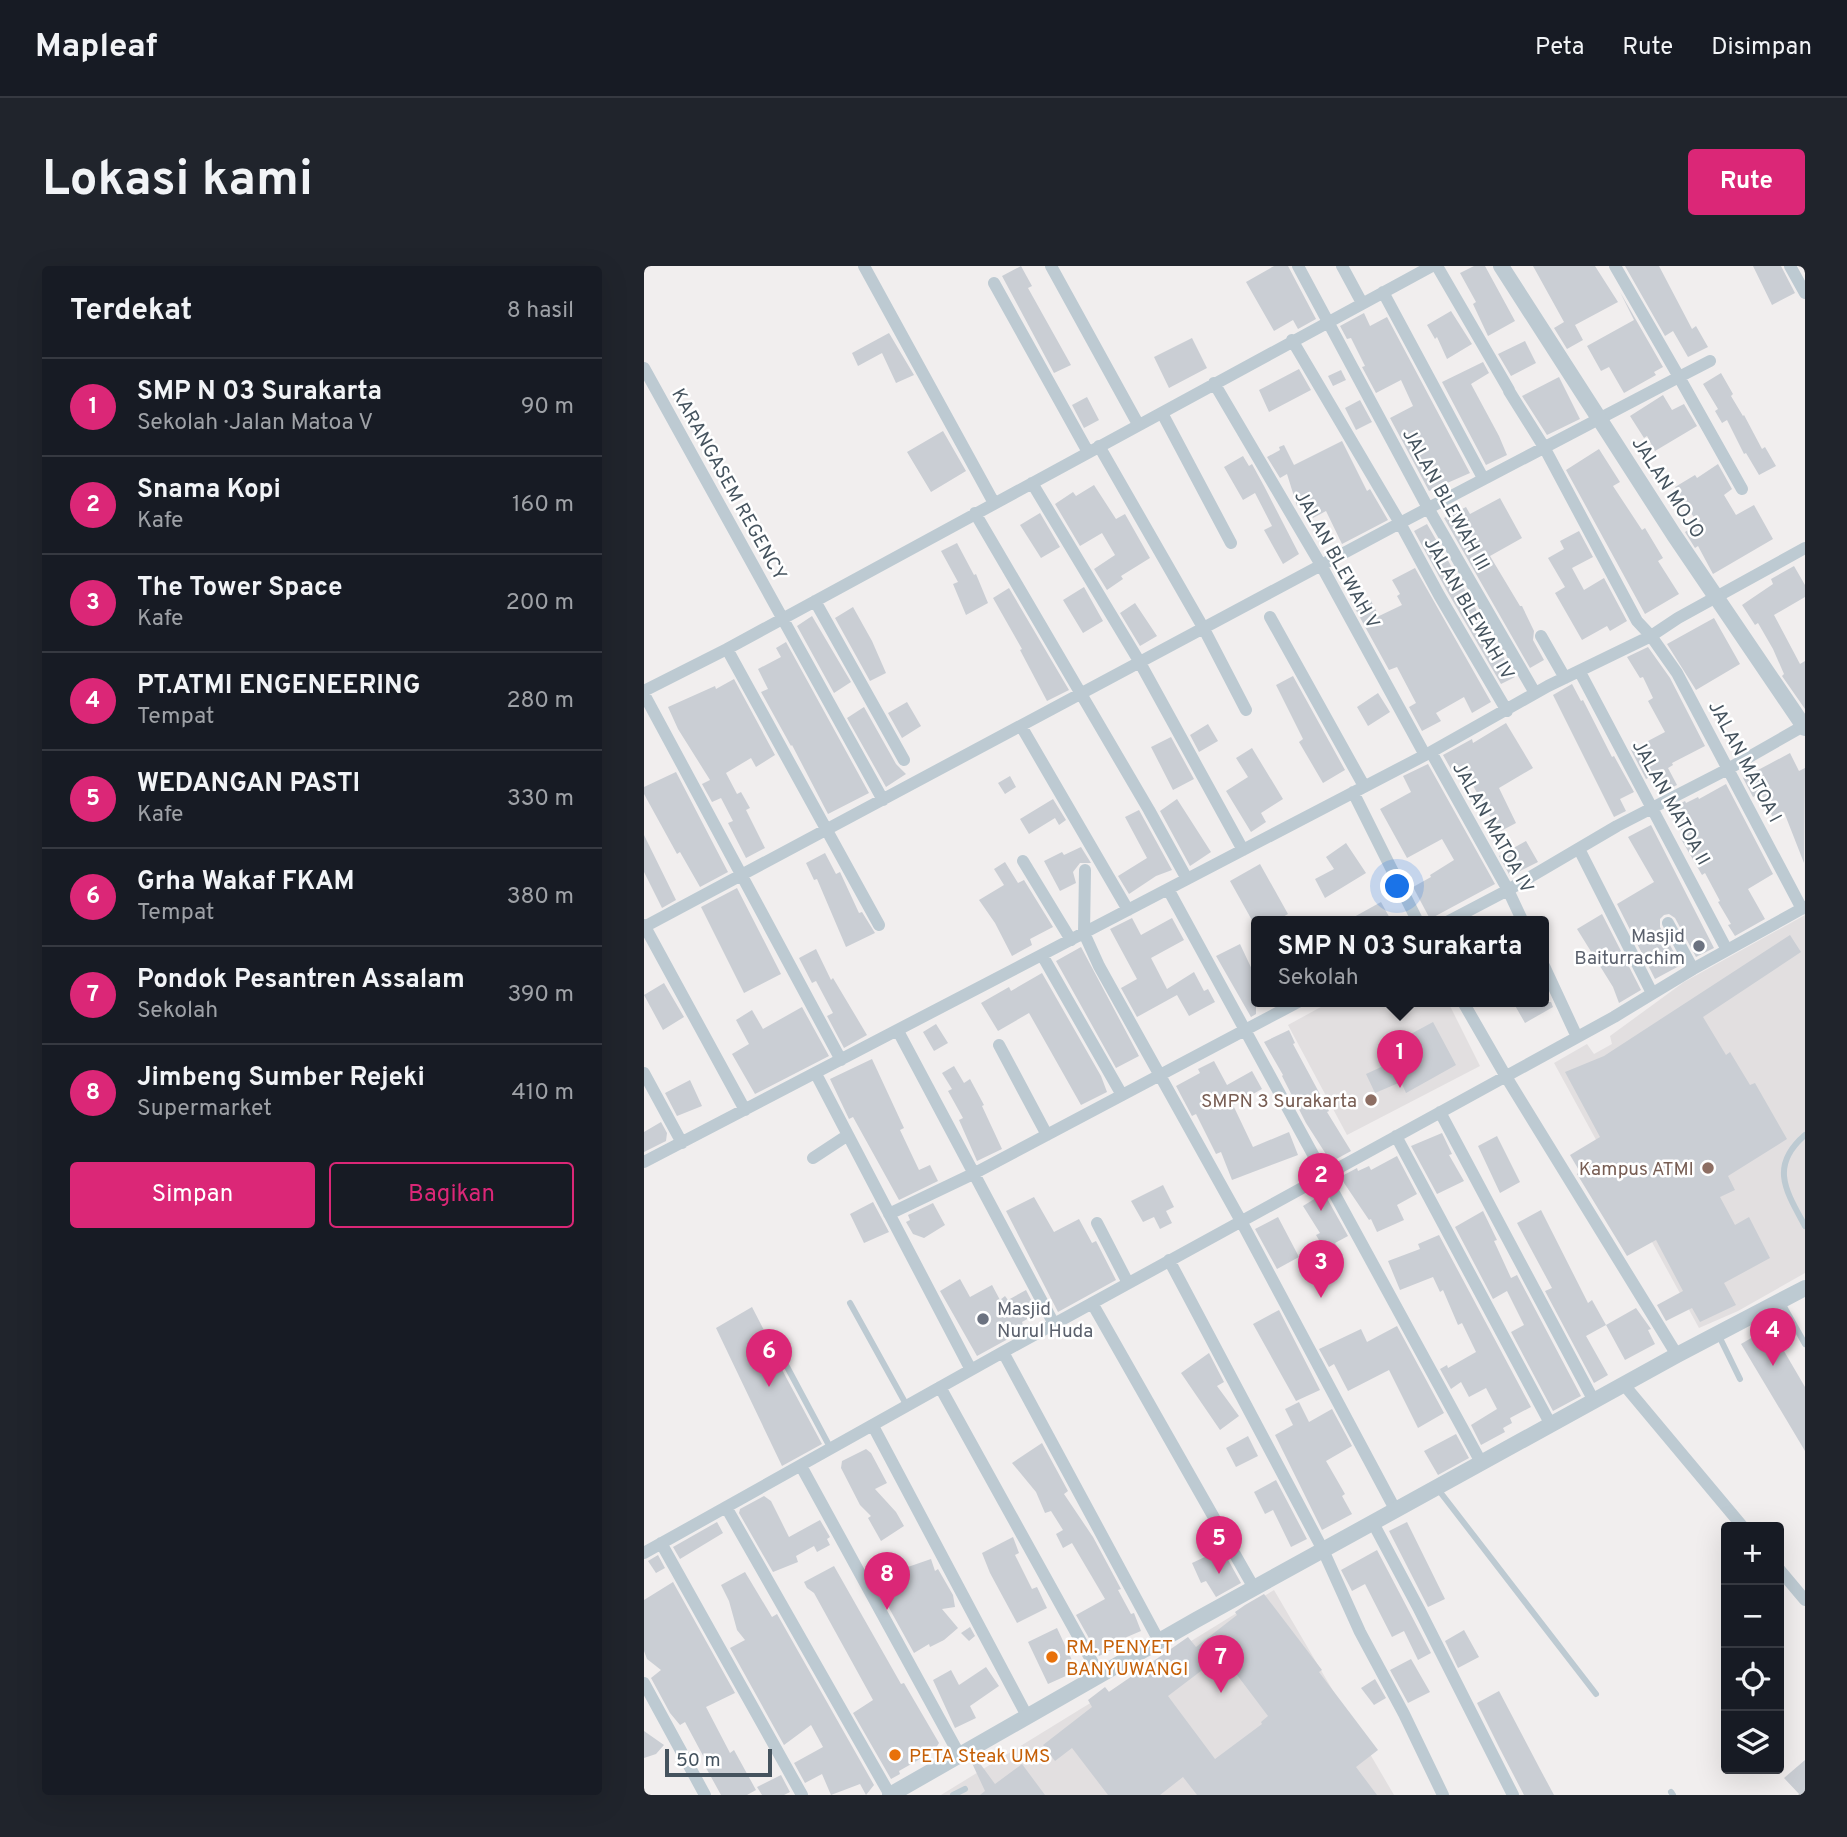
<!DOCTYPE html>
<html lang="id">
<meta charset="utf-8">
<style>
body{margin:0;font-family:Overpass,sans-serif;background:#20242c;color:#f1f3f6}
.controls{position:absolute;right:21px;bottom:21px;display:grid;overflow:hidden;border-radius:7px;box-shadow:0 7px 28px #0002}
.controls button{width:63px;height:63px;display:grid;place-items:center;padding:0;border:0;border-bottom:2px solid #363941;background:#171b24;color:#f1f3f6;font:35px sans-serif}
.scale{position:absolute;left:21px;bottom:18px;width:107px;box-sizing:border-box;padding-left:7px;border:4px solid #45535e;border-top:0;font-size:19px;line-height:24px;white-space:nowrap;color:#45535e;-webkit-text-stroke:5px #fff;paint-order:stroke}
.you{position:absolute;left:754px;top:621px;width:24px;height:24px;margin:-18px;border:5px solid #fff;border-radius:50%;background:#1a73e8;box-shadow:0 0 0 10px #1a73e833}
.badge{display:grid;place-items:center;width:46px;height:46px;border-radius:50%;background:#db2777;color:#fff;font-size:23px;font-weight:700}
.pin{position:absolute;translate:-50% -58px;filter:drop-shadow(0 2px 4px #0008)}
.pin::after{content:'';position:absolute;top:37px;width:24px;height:21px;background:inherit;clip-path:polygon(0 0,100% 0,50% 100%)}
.popup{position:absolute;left:607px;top:650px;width:298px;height:91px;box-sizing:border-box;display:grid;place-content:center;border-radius:7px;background:#171b24;filter:drop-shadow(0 2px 5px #0005);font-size:23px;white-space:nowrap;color:#9ea1a6}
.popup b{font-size:26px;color:#f1f3f6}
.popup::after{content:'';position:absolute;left:50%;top:100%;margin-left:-14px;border:14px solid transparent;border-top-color:#171b24}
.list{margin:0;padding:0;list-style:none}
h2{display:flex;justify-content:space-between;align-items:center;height:91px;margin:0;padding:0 28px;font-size:30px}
h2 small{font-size:23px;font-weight:400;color:#9ea1a6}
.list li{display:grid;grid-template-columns:46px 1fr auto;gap:21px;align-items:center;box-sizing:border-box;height:98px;padding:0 28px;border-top:2px solid #363941}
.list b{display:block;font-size:26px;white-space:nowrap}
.list p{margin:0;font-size:23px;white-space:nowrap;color:#9ea1a6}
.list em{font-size:23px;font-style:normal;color:#9ea1a6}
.actions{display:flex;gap:14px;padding:21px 28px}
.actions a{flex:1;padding:16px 0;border:2px solid #db2777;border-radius:7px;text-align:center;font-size:24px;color:#db2777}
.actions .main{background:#db2777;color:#fff}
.icon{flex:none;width:38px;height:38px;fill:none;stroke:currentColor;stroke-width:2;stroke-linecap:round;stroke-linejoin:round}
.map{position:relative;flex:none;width:1161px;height:1529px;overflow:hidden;border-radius:7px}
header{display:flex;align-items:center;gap:42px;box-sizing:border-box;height:98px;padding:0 35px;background:#171b24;border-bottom:2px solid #363941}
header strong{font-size:33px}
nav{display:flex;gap:38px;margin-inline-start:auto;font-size:24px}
.intro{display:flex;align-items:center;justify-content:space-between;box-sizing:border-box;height:168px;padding:0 42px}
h1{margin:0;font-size:49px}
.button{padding:18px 32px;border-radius:7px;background:#db2777;color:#fff;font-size:24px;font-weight:700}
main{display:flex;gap:42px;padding:0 42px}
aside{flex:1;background:#171b24;border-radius:7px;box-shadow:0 7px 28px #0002}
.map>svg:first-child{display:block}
.education{fill:#e2dfe0}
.building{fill:#caced4;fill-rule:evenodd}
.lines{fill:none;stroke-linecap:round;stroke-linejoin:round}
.service{stroke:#bdcad2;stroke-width:6}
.minor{stroke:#bdcad2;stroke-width:12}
.tertiary{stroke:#bdcad2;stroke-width:16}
.worship-dot{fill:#6b7280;stroke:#fff;stroke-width:2.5}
.education-dot{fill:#8d6e63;stroke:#fff;stroke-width:2.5}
.food-dot{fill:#e8710a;stroke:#fff;stroke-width:2.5}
.labels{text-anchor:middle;stroke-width:5;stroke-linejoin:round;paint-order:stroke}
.street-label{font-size:19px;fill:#45535e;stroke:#fff}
.worship-label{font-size:19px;fill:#5b616d;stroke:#fff;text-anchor:end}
.education-label{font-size:19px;fill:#785e54;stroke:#fff;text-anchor:end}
.food-label{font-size:19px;fill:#c56008;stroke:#fff;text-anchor:start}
</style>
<header>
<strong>Mapleaf</strong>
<nav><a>Peta</a><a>Rute</a><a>Disimpan</a></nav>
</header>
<div class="intro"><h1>Lokasi kami</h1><a class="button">Rute</a></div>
<main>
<aside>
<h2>Terdekat<small>8 hasil</small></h2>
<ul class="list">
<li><span class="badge">1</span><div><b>SMP N 03 Surakarta</b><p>Sekolah · Jalan Matoa V</p></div><em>90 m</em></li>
<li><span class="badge">2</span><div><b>Snama Kopi</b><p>Kafe</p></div><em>160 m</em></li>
<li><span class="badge">3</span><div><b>The Tower Space</b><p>Kafe</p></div><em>200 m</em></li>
<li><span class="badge">4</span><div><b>PT.ATMI ENGENEERING</b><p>Tempat</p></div><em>280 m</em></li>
<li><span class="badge">5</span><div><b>WEDANGAN PASTI</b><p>Kafe</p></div><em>330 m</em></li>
<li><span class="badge">6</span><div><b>Grha Wakaf FKAM</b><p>Tempat</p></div><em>380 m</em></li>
<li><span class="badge">7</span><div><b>Pondok Pesantren Assalam</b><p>Sekolah</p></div><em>390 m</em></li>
<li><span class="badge">8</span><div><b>Jimbeng Sumber Rejeki</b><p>Supermarket</p></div><em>410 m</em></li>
</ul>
<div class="actions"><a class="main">Simpan</a><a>Bagikan</a></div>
</aside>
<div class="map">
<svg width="1161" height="1529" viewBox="0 0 1161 1529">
<rect width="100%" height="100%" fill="#f1eeee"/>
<path class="education" d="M1161,649V1007L1094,1045L1055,1062L910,797L943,778L950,788L968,778L966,770L1040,716Z
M686,736H804L836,800L703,869L644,759Z
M630,1324L750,1529H297Z"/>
<path class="building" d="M377,0L388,20L384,22L427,99L410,107L358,10Z
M630,0H644L672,53L654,63L649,54L630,65L602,16Z
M830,0H841L871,55L844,70L829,38L832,36L816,7Z
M889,0H951L974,36L931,59L939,74L923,83L910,62L920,56Z
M981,0H1015L1048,63L1052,60L1064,81L1044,91L1029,65L1021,70Z
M1109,0H1137L1151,27L1128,39Z
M976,26L1019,101L1010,106L1012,109L980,127L965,101L957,105L943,80L990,54Z
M807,45L828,78L803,93L793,71L791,73L783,59Z
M720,47L726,60L743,51L826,207L785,225L746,152L769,140L757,114L732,127L718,101L721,100L707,72L703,73L696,60Z
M245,67L270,109L252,117L238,87L214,100L208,87Z
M548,72L563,102L525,122L510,91Z
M881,75L892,97L867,110L854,88Z
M839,96L845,107L827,118L855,170L863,189L842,199L798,116Z
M655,103L667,124L625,146L615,124Z
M697,104L702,114L689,120L684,110Z
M1077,107L1089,128L1087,130L1099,150L1100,149L1118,183L1121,181L1132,200L1115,209L1102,187L1100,188L1083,154L1078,157L1071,145L1074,143L1059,118Z
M915,111L936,153L903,169L878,130Z
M1019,129L1028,144L1040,138L1053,160L1011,185L1003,170L1000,172L986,150Z
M443,131L455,154L440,162L428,139Z
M716,134L728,156L712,164L701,142Z
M299,165L322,205L287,226L263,186Z
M698,175L723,225L726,223L744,254L698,278L682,245L669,252L662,237L653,240L643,208L636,212L623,191L636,184L635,181L640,179L650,199Z
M955,183L976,216L969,220L998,264L1001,262L1019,292L1014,295L1035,328L1001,348L922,204Z
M599,190L605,200L608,198L620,220L655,288L639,298L620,264L628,260L611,227L599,234L580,201Z
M1074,198L1088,223L1080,229L1092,249L1110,239L1129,273L1069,308L1054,280L1051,282L1041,266L1054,258L1031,221L1051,209L1053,212Z
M450,219L472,253L481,248L506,292L477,310L479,313L463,324L450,303L471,289L458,267L436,280L411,238L429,226L432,230Z
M856,232L878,272L846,290L876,340H878L890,365L889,374L900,394L886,402L800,252L822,241L826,248Z
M396,247L416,281L397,292L376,259Z
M783,258L871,411L857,418L803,325L770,265Z
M935,265L949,291L928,302L940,324L960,312L983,355L966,365L963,360L938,374L911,327L921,321L904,292L920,283L916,275Z
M313,277L330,309L332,308L344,337L322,349L309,318L314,316L297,285Z
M1150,300L1161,319V331L1130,349L1156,398L1161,395V443L1138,410L1140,408L1129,383L1114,357L1111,359L1098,339L1129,318L1127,313Z
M771,302L847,436L828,447L820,431L792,447L797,455L778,465L765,441L772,437L753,401L745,404L709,339L725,331L735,350L758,339L753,330L756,328L748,314Z
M440,321L459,355L439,367L419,334Z
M365,322L425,424L403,435L376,384L378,383L349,332Z
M491,337L513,370L496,380L476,347Z
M209,341L228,375L242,407L226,415L191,352Z
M168,350L207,416L190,427L153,360Z
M1070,352L1096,398L1052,424L1023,378Z
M142,376L225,527L184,548L148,479L147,480L117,426L124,423L114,403L137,391L132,382Z
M1004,381L1026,412L1061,480L1028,497L1029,499L1024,502L1033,519L1017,527L1008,510L1002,513L987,484L1021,466L1004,435L1009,432L999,411L996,412L983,391Z
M649,410L701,504L679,517L655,476L659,473L632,419Z
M90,413L131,489L112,501L107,492L82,507L93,528L97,526L106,542L102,544L121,582L102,592L84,557L89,555L77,532L68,536L58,518L66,514L34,463L24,441L71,420L72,423Z
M928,418L937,435L939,434L968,491L970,490L990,526L976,533L982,545L970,551L909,429Z
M734,427L746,446L724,460L713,441Z
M263,436L277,460L258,472L244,447Z
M220,441L252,498L262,508L242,521L203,452Z
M862,457L889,502L855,522L872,557L855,566L818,500L808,505L799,489L828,473L829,477Z
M564,458L574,475L555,486L546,469Z
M527,471L550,513L529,524L507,481Z
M608,482L639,533L617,547L622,556L607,566L582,525L604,511L592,492Z
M1146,487L1155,505L1161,502L1160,597L1140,546L1129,552L1117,527L1109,531L1099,512Z
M784,498L851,618L786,653L769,621L787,611L786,609L810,594L798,573L763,592L736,543L767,526L759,510Z
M32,506L84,606L56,621L36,586L33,588L0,528V521Z
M366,510L372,521L361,528L354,517Z
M1082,518L1129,608L1104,623L1121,653L1091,670L1084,659L1087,658L1074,636L1076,635L1061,607L1058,609L1037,573L1041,571L1026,543L1041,535L1042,537L1054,531L1055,533Z
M409,533L422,554L415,559L411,552L385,568L376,553Z
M533,533L567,586L546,600L516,545Z
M495,544L528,604L512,610L485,628L474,610L503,592L481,551Z
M1007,559L1070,682L1052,691L1031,652L1025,648L1020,649L1016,653V661L1037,699L1011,713L973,638L1010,616L984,571Z
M0,569L32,634L18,642L0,606Z
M882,575L894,596L866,610L855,590Z
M702,577L722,607L681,632L671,613L690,603L682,591Z
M437,581L447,597H436L429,606L432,617L416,625L400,595L418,586L420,589Z
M181,587L192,608L196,606L215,647L218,646L231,667L202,681L173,613L170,614L162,597Z
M361,596L374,617L380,614L409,661L386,673L388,679L368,690L351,657L335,634L360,619L350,603Z
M616,598L644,648L630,656H609L586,615Z
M93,622L137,708L100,727L57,641Z
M737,636L748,656H701Z
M958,648L997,724L975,737L969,721L933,663Z
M488,652L497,669L528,652L540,674L507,692L523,723L550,706L560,725L564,723L571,736L545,750L533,729L493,751L477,722L493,713L466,663Z
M1146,669L1157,686L1059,751L1082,789L1086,786L1106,819L1111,817L1143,873L1084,910L1091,924L1076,931L1091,959L1105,951L1126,992L1080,1017L1092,1039L1056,1056L1048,1042L1022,1055L1013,1039L1039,1025L1012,974L983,990L933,908L936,906L926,889L956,871L921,806L960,790Z
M596,678L612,712V748L607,751L572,690Z
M437,681L495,790L472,802L412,695Z
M172,683L187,714L189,712L223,769L200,782L183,750L189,747L172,715L168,717L155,692Z
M398,707L457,810L463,826L437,839L385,747L354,765L337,737L365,721L367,725Z
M20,717L40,751L19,764L0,729Z
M869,736H907L909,741L881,757Z
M158,741L185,790L111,828L88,788L105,778L92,754L108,744L119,763Z
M789,756L812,799L762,827L757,816L731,827L722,808L748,796L741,782Z
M292,758L304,777L290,785L279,766Z
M645,764L651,777L649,778L685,845L683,846L707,885L687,896L662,857L638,810L639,809L620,776Z
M228,793L260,862L256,864L275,904L286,899L294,915L255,934L209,851L205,853L186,813Z
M570,795L583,819L608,805L618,823L589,839L609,881L645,866L654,889L588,914L577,886L572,888L552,848L548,850L532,820L556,807L554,803Z
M310,800L320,817L326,813L340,839L338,840L358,883L333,895L315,854L319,852L304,825L308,823L298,807Z
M46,814L58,840L33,850L21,827Z
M17,856L23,867L22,875L0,886V866Z
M798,867L808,888L805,889L820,915L793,928L767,880Z
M853,870L876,916L856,927L834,880Z
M753,890L773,928L753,939L760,954L733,966L727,953L725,954L696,911L713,902L714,905L725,900L727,904Z
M519,919L530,941L522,945L528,957L516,963L510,951L499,956L487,935Z
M680,927L704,970L691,977L693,980L682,986L672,969L676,967L659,940Z
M390,931L410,966L435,953L448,977L452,975L472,1014L414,1046L362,945Z
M229,936L245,966L220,977L206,948Z
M289,937L301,959L280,972L269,968L262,956L266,954L264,949Z
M897,944L944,1037L948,1034L962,1059L942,1070L964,1109L950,1117L901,1025L908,1022L873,957Z
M839,945L853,974L850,975L867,1012L873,1009L937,1130L909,1145L867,1066L880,1059L863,1025L849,1033L811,961Z
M634,951L655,991L633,1003L611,963Z
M795,969L887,1141L866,1152L868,1157L859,1162L861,1166L837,1179L827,1159L853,1143L842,1122L825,1131L817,1116L807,1123L796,1103L803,1099L804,1102L832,1086L818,1057L814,1059L799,1024L796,1026L789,1011L756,1024L744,995L776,983L774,978Z
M316,1013L326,1031L348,1019L356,1034L361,1030L364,1034L382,1024L394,1047L378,1056L379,1059L372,1063L375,1067L333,1090L296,1025Z
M108,1041L136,1095V1100L178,1178L138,1200L72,1062Z
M992,1042L1007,1063L1004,1064L1011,1078L981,1094L962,1059Z
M635,1044L676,1124L652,1135L609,1058Z
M753,1060L800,1147L774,1162L745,1104L704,1125L690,1098L685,1101L675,1083L717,1063L723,1076Z
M1126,1061L1161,1121V1185L1097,1078Z
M565,1087L580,1116L573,1120L595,1150L576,1164L537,1107Z
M655,1136L665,1156L688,1143L708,1180L682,1195L701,1228L698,1230L708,1248L678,1264L631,1169L649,1159L641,1143Z
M812,1168L825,1192L794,1209L780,1185Z
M604,1170L614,1190L592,1201L582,1182Z
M398,1177L424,1225L420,1228L449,1271L477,1323L474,1324L487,1348L490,1347L497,1365L464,1379L467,1384L455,1390L432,1349L461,1333L428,1277L419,1282L412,1268L419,1264L407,1245L401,1247L392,1226L368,1197Z
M222,1183L227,1187L243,1217L231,1223L252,1246L260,1260L237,1275L224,1252L227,1250L216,1239L197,1202L198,1195Z
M632,1214L663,1273L647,1281L629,1244L621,1248L610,1226Z
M120,1230L127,1235L145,1271L176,1254L186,1271L183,1273L186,1279L173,1286L170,1280L152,1290L154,1296L129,1306L95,1247L96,1243Z
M73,1256L79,1267L36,1293L29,1281Z
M763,1256L801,1333L784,1341L745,1265Z
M369,1271L375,1287L371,1289L388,1323L393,1321L403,1342L373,1357L346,1307L338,1287Z
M578,1283L597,1317L572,1331L562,1315L557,1317L548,1297Z
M733,1284L787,1387L774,1394L760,1365L748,1371L721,1318L708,1325L697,1304Z
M14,1289L21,1302L12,1307L4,1295Z
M287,1293L291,1305L294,1303L309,1329L311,1341L298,1343L314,1362L300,1374L286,1381L285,1378L270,1387L229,1313Z
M190,1300L257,1418L260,1417L295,1477L290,1485L255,1505L256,1508L247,1513L209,1447L229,1434L170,1327L163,1322L160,1316Z
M101,1306L128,1351L133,1348L230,1519L222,1529L216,1518L187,1529L178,1508L161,1517L150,1497L179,1481L167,1459L140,1479L86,1382L101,1374L93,1364L85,1335L77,1319Z
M29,1316L91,1427L62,1441L86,1487L90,1484L112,1524L103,1529H77L61,1500L64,1499L41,1456L36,1459L26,1447L7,1412L17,1404L3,1393L0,1385V1334Z
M620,1328L678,1404L675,1406L734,1484L712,1501L733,1529H553L539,1511L516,1529H464L428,1482L411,1495L399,1479L448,1441L444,1434L461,1421L465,1426L544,1371L552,1381L593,1349L591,1346L601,1339ZM578,1389L624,1450L617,1456L618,1458L571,1493L524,1430Z
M326,1361L331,1370L325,1375L317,1367Z
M413,1362L433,1405L404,1418L384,1376Z
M820,1364L835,1391L814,1402L801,1375Z
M767,1393L786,1426L764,1437L746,1404Z
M342,1401L355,1420L326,1440L332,1452L311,1462L289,1414L307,1404L315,1419Z
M731,1413L742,1432L730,1439L717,1422Z
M855,1425L896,1503L910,1529H880L856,1483L833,1437Z
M0,1465L20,1479L12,1488L0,1492Z
M332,1492L351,1518L378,1498L401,1529H336L341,1525L327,1495Z
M1161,1494V1529H1156L1140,1512Z
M137,1509L146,1526L140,1529H118L113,1521Z"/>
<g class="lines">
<path class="service" d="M1161,869C1125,900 1142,925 1161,960
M206,1037L263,1140
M1138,1037L1161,1078
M1074,1068L1096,1113
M141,1097L187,1183
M793,1222L952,1428
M1027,1526L1029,1529
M309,1529L321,1523"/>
<path class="minor" d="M220,0L350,237
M407,0L494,158
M654,0L784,242L891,427
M698,0L718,37
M793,0L865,124
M971,0L1035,111L1066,95
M1146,0L1161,27
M350,17L444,186
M739,26L839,212
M648,74L756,257L1035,111L1098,223
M0,102L239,534
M570,117L677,299L781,489
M518,147L587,277
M455,180L560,363L602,444
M388,217L495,395L599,584
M331,247L505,544L543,613
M171,335L260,494
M626,351L720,520
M897,370L921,412
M83,383L235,659
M937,408L1083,684
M0,425L83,383L788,0
M0,428L197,794
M377,460L484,644
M787,486L864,624L879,656
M709,526L774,656
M935,583L1008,727
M379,595L427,674
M441,604L440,667L455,700L597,955L752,1245
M524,623L838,1198
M1158,643L1033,407L1007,370L1034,352L1161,282
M803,656L864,624L973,560L1084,503L1161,459
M1024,657L1049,703
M0,659L101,844
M0,661L756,257L795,329L863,445
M398,689L478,829
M900,700L933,771
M819,736L861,809L1033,1089
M254,765L410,1058
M355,779L403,869
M0,807L38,877
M172,808L327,1104
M796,846L950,1135
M752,870L907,1159
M169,892L204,869
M0,896L787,486L904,420L1007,370L993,355L900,181L865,125
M245,948L331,907L654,736
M453,957L484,1017
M525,994L679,1284L716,1366L760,1448L799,1529
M448,1037L610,1322
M359,1086L515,1375
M981,1120L1099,1261
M296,1121L455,1408
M229,1160L383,1450
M157,1200L316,1490
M82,1241L246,1529
M729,1257L775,1343L869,1529
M17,1277L158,1529
M0,1287L359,1086L970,751L1049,703L1161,641
M1135,1303L1161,1334
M0,1417L61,1529"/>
<path class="tertiary" d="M857,0L1030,269L1161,462
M246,1529L552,1354L1033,1089L1161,1022"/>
</g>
<g class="worship-dot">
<circle cx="1055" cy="680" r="7"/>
<circle cx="339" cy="1053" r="7"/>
</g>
<g class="education-dot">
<circle cx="727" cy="834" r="7"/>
<circle cx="1064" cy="902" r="7"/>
</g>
<g class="food-dot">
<circle cx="408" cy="1391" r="7"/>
<circle cx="251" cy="1489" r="7"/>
</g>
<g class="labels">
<g class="street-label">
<text transform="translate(86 218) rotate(61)" y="7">KARANGASEM REGENCY</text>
<text transform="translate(1025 221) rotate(57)" y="7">JALAN MOJO</text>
<text transform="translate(803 233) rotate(61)" y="7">JALAN BLEWAH III</text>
<text transform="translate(694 293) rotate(61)" y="7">JALAN BLEWAH V</text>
<text transform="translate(826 342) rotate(60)" y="7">JALAN BLEWAH IV</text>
<text transform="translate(1102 495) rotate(62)" y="7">JALAN MATOA I</text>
<text transform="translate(1028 536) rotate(61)" y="7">JALAN MATOA II</text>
<text transform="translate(850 561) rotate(61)" y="7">JALAN MATOA IV</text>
</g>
<g class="worship-label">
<text x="1041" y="676">Masjid<tspan x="1041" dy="22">Baiturrachim</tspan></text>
<text x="353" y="1049" text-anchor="start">Masjid<tspan x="353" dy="22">Nurul Huda</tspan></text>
</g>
<g class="education-label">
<text x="713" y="841">SMPN 3 Surakarta</text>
<text x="1050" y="909">Kampus ATMI</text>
</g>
<g class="food-label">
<text x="422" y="1387">RM. PENYET<tspan x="422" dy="22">BANYUWANGI</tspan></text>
<text x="265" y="1496">PETA Steak UMS</text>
</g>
</g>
</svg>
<div class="controls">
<button>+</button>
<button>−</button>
<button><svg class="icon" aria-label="locate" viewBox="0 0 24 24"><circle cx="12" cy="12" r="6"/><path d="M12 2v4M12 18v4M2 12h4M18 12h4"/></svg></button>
<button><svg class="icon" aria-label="layers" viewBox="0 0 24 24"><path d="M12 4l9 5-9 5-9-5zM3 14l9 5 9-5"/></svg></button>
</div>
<div class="scale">50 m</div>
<div class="you"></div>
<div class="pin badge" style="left:756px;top:822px">1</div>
<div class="popup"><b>SMP N 03 Surakarta</b>Sekolah</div>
<div class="pin badge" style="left:677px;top:945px">2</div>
<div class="pin badge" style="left:677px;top:1032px">3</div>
<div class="pin badge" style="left:1129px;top:1100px">4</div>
<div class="pin badge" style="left:575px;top:1308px">5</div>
<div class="pin badge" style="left:125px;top:1121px">6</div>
<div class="pin badge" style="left:577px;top:1427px">7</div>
<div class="pin badge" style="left:243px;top:1344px">8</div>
</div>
</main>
